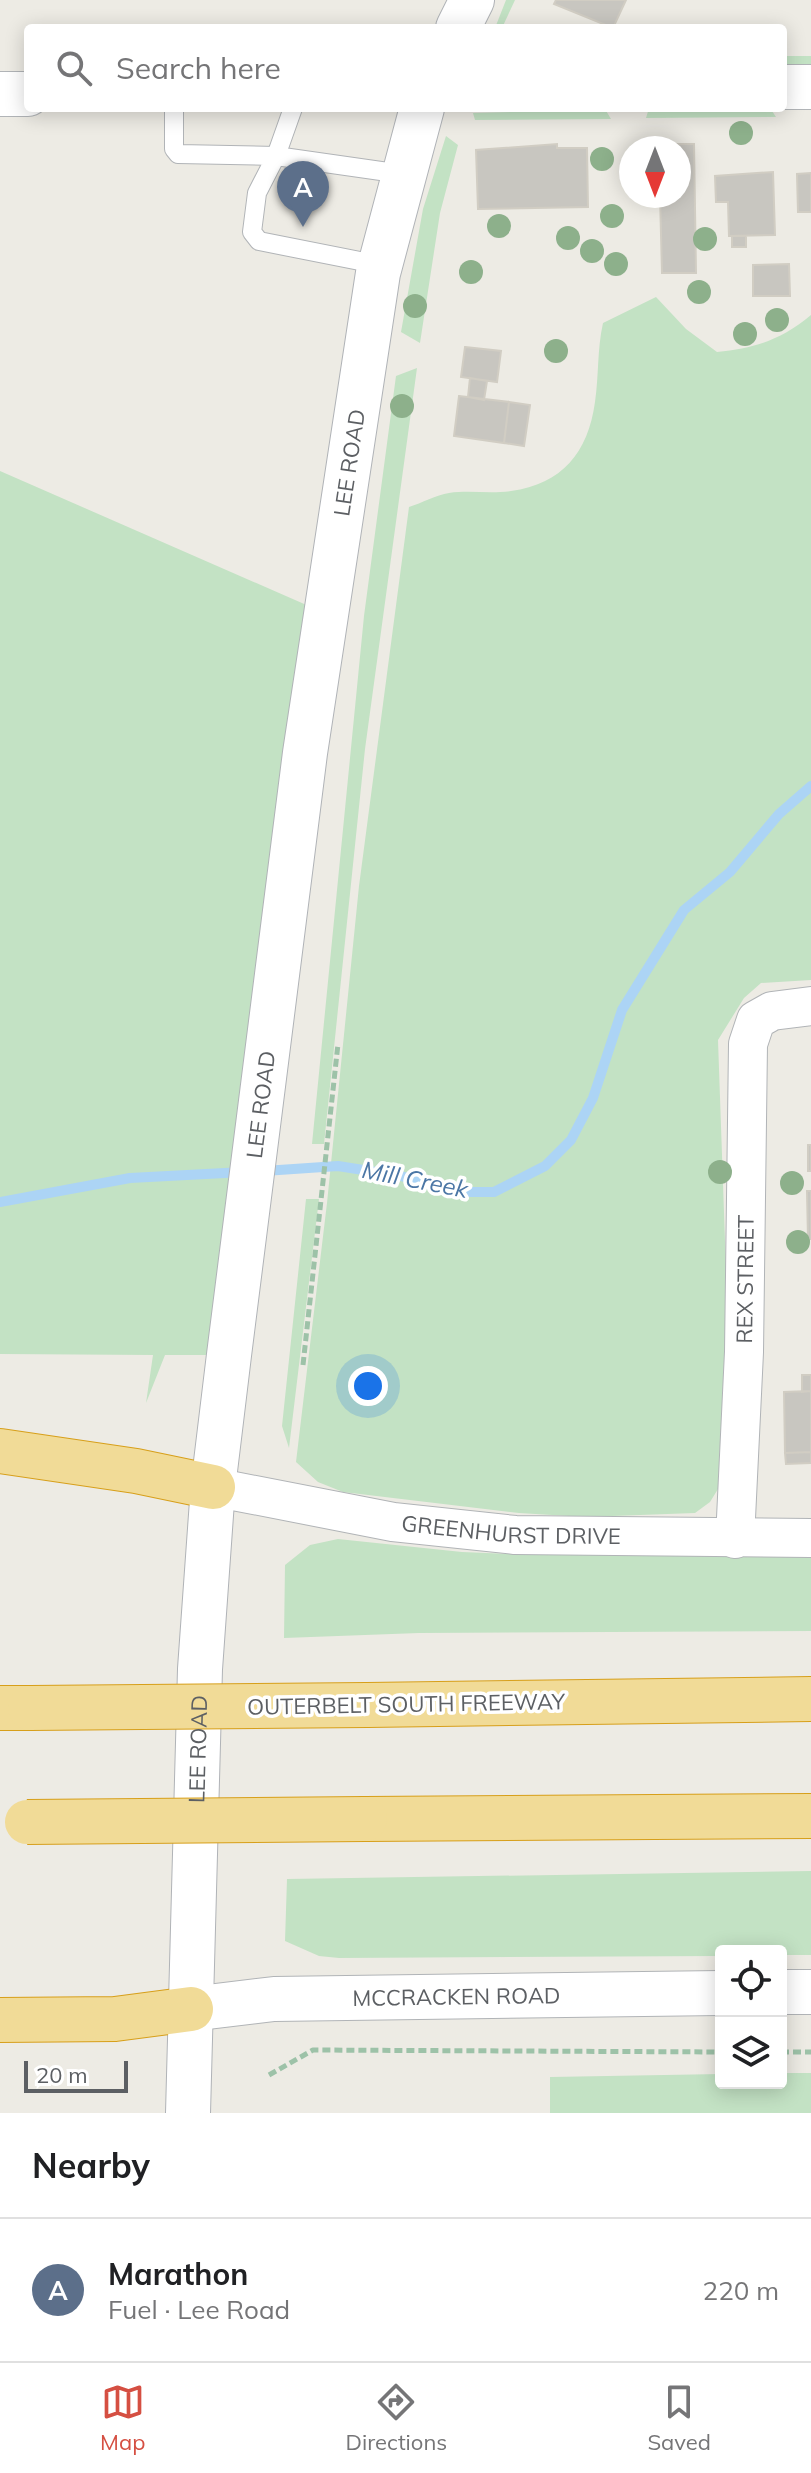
<!DOCTYPE html>
<meta charset="utf-8">
<style>
body{margin:0;font-family:Mulish,sans-serif;background:#f2f2f2;color:#202124}
.controls{position:absolute;right:24px;bottom:24px;display:grid;overflow:hidden;border-radius:8px;box-shadow:0 4px 20px #0003}
.controls button{width:72px;height:72px;display:grid;place-items:center;padding:0;border:0;border-bottom:2px solid #e0e0e0;background:#fff;color:#202124;font:40px sans-serif}
.compass{position:absolute;left:619px;top:136px;width:72px;height:72px;border-radius:50%;background:#fff;box-shadow:0 4px 20px #0003;rotate:180deg}
.scale{position:absolute;left:24px;bottom:20px;width:104px;box-sizing:border-box;padding-left:8px;border:4px solid #5c5f63;border-top:0;font-size:22px;line-height:28px;white-space:nowrap;color:#5c5f63;-webkit-text-stroke:6px #fff;paint-order:stroke}
.you{position:absolute;left:368px;top:1386px;width:28px;height:28px;margin:-20px;border:6px solid #fff;border-radius:50%;background:#1a73e8;box-shadow:0 0 0 12px #1a73e833}
.badge{display:grid;place-items:center;width:52px;height:52px;border-radius:50%;background:#d54f42;color:#fff;font-size:26px;font-weight:700}
.pin{position:absolute;translate:-50% -66px;filter:drop-shadow(0 2px 4px #0008)}
.pin::after{content:'';position:absolute;top:42px;width:28px;height:24px;background:inherit;clip-path:polygon(0 0,100% 0,50% 100%)}
.list{margin:0;padding:0;list-style:none}
h2{display:flex;justify-content:space-between;align-items:center;height:104px;margin:0;padding:0 32px;font-size:34px}
h2 small{font-size:26px;font-weight:400;color:#757577}
.list li{display:grid;grid-template-columns:52px 1fr auto;gap:24px;align-items:center;box-sizing:border-box;height:144px;padding:0 32px;border-top:2px solid #e0e0e0}
.list b{display:block;font-size:30px;white-space:nowrap}
.list p{margin:0;font-size:26px;white-space:nowrap;color:#757577}
.list em{font-size:26px;font-style:normal;color:#757577}
.icon{flex:none;width:44px;height:44px;fill:none;stroke:currentColor;stroke-width:2;stroke-linecap:round;stroke-linejoin:round}
.map{position:relative;flex:none;width:811px;height:2113px;overflow:hidden}
.search{position:absolute;background:#fff;box-shadow:0 4px 20px #0003;left:24px;right:24px;top:24px;height:88px;display:flex;align-items:center;gap:20px;box-sizing:border-box;padding:0 28px;border-radius:8px;color:#757577;font-size:30px}
.sheet{height:248px;background:#fff}
nav{display:flex;justify-content:space-around;align-items:center;box-sizing:border-box;height:112px;border-top:2px solid #e0e0e0;background:#fff;font-size:22px;color:#757577}
nav a{display:grid;justify-items:center;gap:4px}
nav .on{color:#d54f42}
.map>svg:first-child{display:block}
.green{fill:#c3e2c4}
.lines{fill:none;stroke-linecap:round;stroke-linejoin:round}
.stream{stroke:#acd4f5;stroke-width:10}
.building{fill:#c8c6c0;stroke:#d1cdc3;stroke-width:2}
.service-casing{stroke:#b1b4b7;stroke-width:20}
.minor-casing{stroke:#b1b4b7;stroke-width:40}
.tertiary-casing{stroke:#b1b4b7;stroke-width:46}
.secondary-casing{stroke:#b0b3b7;stroke-width:46}
.motorway-casing{stroke:#d79f1a;stroke-width:46}
.path{stroke:#9dc2a8;stroke-width:5;stroke-dasharray:8 4;stroke-linecap:butt}
.service{stroke:#fff;stroke-width:18}
.minor{stroke:#fff;stroke-width:38}
.tertiary{stroke:#fff;stroke-width:44}
.secondary{stroke:#fff;stroke-width:44}
.motorway{stroke:#f1db97;stroke-width:44}
.motorway-bridge-casing{stroke:#d79f1a;stroke-width:46;stroke-linecap:butt}
.motorway-bridge{stroke:#f1db97;stroke-width:44}
.tree{fill:#8db08b}
.labels{text-anchor:middle;stroke-width:7;stroke-linejoin:round;paint-order:stroke}
.street-label{font-size:22px;fill:#5c5f63;stroke:#fff}
.water-label{font-size:24px;font-style:italic;fill:#4b76a5;stroke:#fff}
</style>
<div class="map">
<svg width="811" height="2113" viewBox="0 0 811 2113">
<rect width="100%" height="100%" fill="#edebe4"/>
<path class="green" d="M506,0H515L502,28H495Z
M783,56H811V66L783,67Z
M649,108H770L776,117L646,118Z
M605,109L611,119L475,120L473,113Z
M446,136L458,145L440,213L420,343L401,332L423,209Z
M656,297L686,329L717,352C755,348 781,340 811,315V980L761,983L744,998L718,1040L727,1298L718,1489L710,1502L695,1513L585,1517L519,1513L343,1492L318,1482L296,1462L327,1203L359,886L409,507C422,503 436,495 449,493C469,490 490,494 511,491C562,484 588,453 595,402C599,375 597,350 603,323Z
M417,368L365,749L324,1144H312L364,616L396,376Z
M0,471L327,614L229,1355H165L146,1403L153,1355L0,1354Z
M306,1199H319L289,1448L282,1426Z
M338,1539L462,1552L536,1555L811,1554V1631L419,1633L284,1638L285,1565L310,1545Z
M811,1871V1955H781V1951H721V1956L339,1958L319,1956L285,1941L287,1879Z
M781,2073H811V2113H550V2077L721,2074V2083H781Z"/>
<g class="lines">
<path class="stream" d="M264,1171L338,1166L401,1176L454,1192H494L545,1166L571,1140L593,1098L622,1010L684,910L730,872L779,814L811,786
M0,1202L130,1178L244,1172"/>
</g>
<path class="building" d="M556,0H626L613,28L554,4Z
M557,144V148H587L588,207L478,209L476,150Z
M659,144H694L696,273H662L660,196H679V148H659Z
M773,172L775,235L729,236L728,202H716L715,176Z
M811,173V212H798L797,174Z
M732,236H746V247H732Z
M789,264L790,296H753V265Z
M465,347L501,351L497,382L461,377Z
M470,378L487,381L484,400L468,397Z
M459,396L509,402L504,443L454,436Z
M509,402L530,405L524,446L504,443Z
M808,1145H811V1171H808Z
M807,1191H811V1239H808Z
M802,1375H811V1391L802,1392Z
M811,1391V1452L785,1453L784,1392Z
M811,1452V1463L786,1464L785,1453Z"/>
<g class="lines">
<defs>
<path id="service" d="M174,108V149L178,154L276,156L402,174
M293,108L276,156L257,193L252,232L259,241L380,265"/>
<g id="minor">
<path id="s1" d="M213,1487L393,1522L515,1535L811,1538"/>
<path id="s2" d="M735,1539L744,1352L748,1044L756,1020L772,1011L811,1006"/>
</g>
<g id="tertiary">
<path d="M783,87H811"/>
<path d="M0,94H28"/>
<path d="M781,1992H811"/>
<path id="s3" d="M191,2009L274,1999L721,1993"/>
</g>
<g id="secondary">
<path d="M458,28L472,0"/>
<path id="s4" d="M188,2113L200,1669L213,1487L229,1355L305,753L378,273L422,108"/>
</g>
<path id="motorway" d="M0,1451L136,1471L213,1487
M367,1705L811,1699
M0,1708H30
M365,1819L811,1816
M0,2020L115,2019L191,2009"/>
</defs>
<use href="#service" class="service-casing"/>
<use href="#minor" class="minor-casing"/>
<use href="#tertiary" class="tertiary-casing"/>
<use href="#secondary" class="secondary-casing"/>
<use href="#motorway" class="motorway-casing"/>
<path class="path" d="M303,1365L338,1044
M781,2052H811
M269,2075L313,2050L721,2052"/>
<use href="#service" class="service"/>
<use href="#minor" class="minor"/>
<use href="#tertiary" class="tertiary"/>
<use href="#secondary" class="secondary"/>
<use href="#motorway" class="motorway"/>
<defs>
<path id="motorway-bridge" d="M30,1708L367,1705
M27,1822L365,1819"/>
</defs>
<use href="#motorway-bridge" class="motorway-bridge-casing"/>
<use href="#motorway-bridge" class="motorway-bridge"/>
</g>
<g class="tree">
<circle cx="741" cy="133" r="12"/>
<circle cx="602" cy="159" r="12"/>
<circle cx="612" cy="216" r="12"/>
<circle cx="499" cy="226" r="12"/>
<circle cx="568" cy="238" r="12"/>
<circle cx="705" cy="239" r="12"/>
<circle cx="592" cy="251" r="12"/>
<circle cx="616" cy="264" r="12"/>
<circle cx="471" cy="272" r="12"/>
<circle cx="699" cy="292" r="12"/>
<circle cx="415" cy="306" r="12"/>
<circle cx="777" cy="320" r="12"/>
<circle cx="745" cy="334" r="12"/>
<circle cx="556" cy="351" r="12"/>
<circle cx="402" cy="406" r="12"/>
<circle cx="720" cy="1172" r="12"/>
<circle cx="792" cy="1183" r="12"/>
<circle cx="798" cy="1242" r="12"/>
</g>
<g class="labels">
<g class="street-label">
<text dy="8" stroke="none"><textPath href="#s4" startOffset="1660">LEE ROAD</textPath></text>
<text dy="8" stroke="none"><textPath href="#s4" startOffset="1012">LEE ROAD</textPath></text>
<text dy="8" stroke="none"><textPath href="#s2" startOffset="260">REX STREET</textPath></text>
<text dy="8" stroke="none"><textPath href="#s1" startOffset="302">GREENHURST DRIVE</textPath></text>
<text transform="translate(406 1704) rotate(-1)" y="8">OUTERBELT SOUTH FREEWAY</text>
<text dy="8" stroke="none"><textPath href="#s4" startOffset="364">LEE ROAD</textPath></text>
<text dy="8" stroke="none"><textPath href="#s3" startOffset="266">MCCRACKEN ROAD</textPath></text>
</g>
<g class="water-label">
<text transform="translate(415 1180) rotate(11)" y="8">Mill Creek</text>
</g>
</g>
</svg>
<div class="controls">
<button><svg class="icon" aria-label="locate" viewBox="0 0 24 24"><circle cx="12" cy="12" r="6"/><path d="M12 2v4M12 18v4M2 12h4M18 12h4"/></svg></button>
<button><svg class="icon" aria-label="layers" viewBox="0 0 24 24"><path d="M12 4l9 5-9 5-9-5zM3 14l9 5 9-5"/></svg></button>
</div>
<svg class="compass" viewBox="-18 -18 36 36"><path d="M0-13l5 13h-10z" fill="#e53935"/><path d="M0 13l5-13h-10z" fill="#757577"/></svg>
<div class="scale">20 m</div>
<div class="you"></div>
<div class="pin badge" style="left:303px;top:227px;background:#5c6f8a">A</div>
<div class="search"><svg class="icon" aria-label="search" viewBox="0 0 24 24"><circle cx="10" cy="10" r="6"/><path d="M15 15l6 6"/></svg>Search here</div>
</div>
<section class="sheet">
<h2>Nearby<small></small></h2>
<ul class="list">
<li><span class="badge" style="background:#5c6f8a">A</span><div><b>Marathon</b><p>Fuel · Lee Road</p></div><em>220 m</em></li>
</ul>
</section>
<nav>
<a class="on"><svg class="icon" aria-label="map" viewBox="0 0 24 24"><path d="M3 6l6-2 6 2 6-2v14l-6 2-6-2-6 2zM9 4v14M15 6v14"/></svg>Map</a>
<a><svg class="icon" aria-label="directions" viewBox="0 0 24 24"><path d="M12 3l9 9-9 9-9-9zM9 14v-3h6M13 9l2 2-2 2"/></svg>Directions</a>
<a><svg class="icon" aria-label="saved" viewBox="0 0 24 24"><path d="M7 4h10v16l-5-4-5 4z"/></svg>Saved</a>
</nav>
